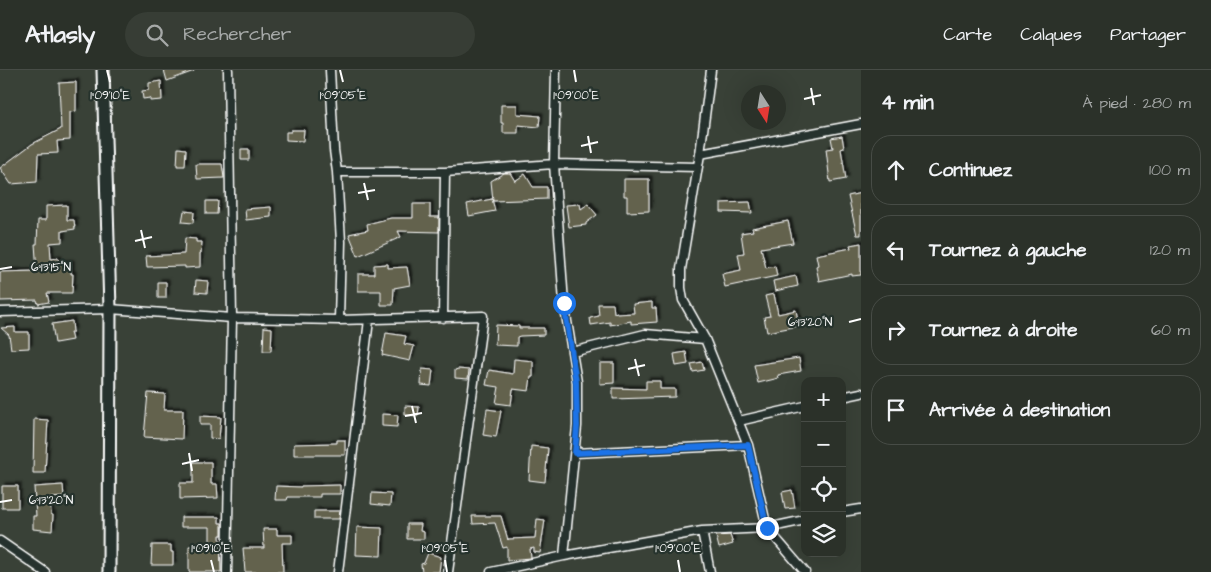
<!DOCTYPE html>
<html lang="fr">
<meta charset="utf-8">
<style>
body{margin:0;font-family:"Architects Daughter",sans-serif;background:#373d35;color:#f1f3f6}
.controls{position:absolute;right:15px;bottom:15px;display:grid;overflow:hidden;border-radius:10px;box-shadow:0 5px 20px #0002}
.controls button{width:45px;height:45px;display:grid;place-items:center;padding:0;border:0;border-bottom:1px solid #474c46;background:#2b3129;color:#f1f3f6;font:25px sans-serif}
.compass{position:absolute;left:741px;top:15px;width:45px;height:45px;border-radius:50%;background:#2b3129;box-shadow:0 5px 20px #0002;rotate:168deg}
.stop{position:absolute;width:15px;height:15px;margin:-11px;border:4px solid #1a73e8;border-radius:50%;background:#fff}
.stop.end{background:#1a73e8;border-color:#fff;box-shadow:0 1px 5px #0008}
.list{margin:0;padding:0;list-style:none}
h2{display:flex;justify-content:space-between;align-items:center;height:65px;margin:0;padding:0 20px;font-size:21px}
h2 small{font-size:16px;font-weight:400;color:#a6a9a8}
.list li{display:grid;grid-template-columns:32px 1fr auto;gap:15px;align-items:center;box-sizing:border-box;height:70px;margin:0 10px 10px;padding:0 10px;border:1px solid #474c46;border-radius:20px}
.list b{display:block;font-size:19px;white-space:nowrap}
.list em{font-size:16px;font-style:normal;color:#a6a9a8}
.icon{flex:none;width:28px;height:28px;fill:none;stroke:currentColor;stroke-width:2;stroke-linecap:round;stroke-linejoin:round}
.map{position:relative;flex:none;width:861px;height:502px;overflow:hidden}
header{display:flex;align-items:center;gap:30px;box-sizing:border-box;height:70px;padding:0 25px;background:#2b3129;border-bottom:1px solid #474c46}
header strong{font-size:24px}
nav{display:flex;gap:28px;margin-inline-start:auto;font-size:18px}
.search{width:350px;height:45px;background:#373d35;display:flex;align-items:center;gap:12px;box-sizing:border-box;padding:0 18px;border-radius:28px;color:#a6a9a8;font-size:19px}
main{display:flex}
aside{flex:1;background:#2b3129}
.map>svg:first-child{display:block}
.building{fill:#64624e;stroke:#fff;filter:url(#shadow)}
.lines{fill:none;stroke-linecap:round;stroke-linejoin:round}
.street-casing{stroke:#fff;stroke-width:11}
.secondary-casing{stroke:#fff;stroke-width:15}
.street{stroke:#26332d;stroke-width:8}
.secondary{stroke:#26332d;stroke-width:11}
.route{stroke:#1a73e8;stroke-width:6}
.ticks{fill:none;stroke:#fff;stroke-width:2}
.ticks-label{font-size:12px;text-anchor:middle;fill:#fff;stroke:#26332d;stroke-width:4.5;stroke-linejoin:round;paint-order:stroke}
</style>
<header>
<strong>Atlasly</strong>
<div class="search"><svg class="icon" aria-label="search" viewBox="0 0 24 24"><circle cx="10" cy="10" r="6"/><path d="M15 15l6 6"/></svg>Rechercher</div>
<nav><a>Carte</a><a>Calques</a><a>Partager</a></nav>
</header>
<main>
<div class="map">
<svg width="861" height="502" viewBox="0 0 861 502">
<defs>
<filter id="shadow"><feDropShadow dx="3" dy="-3" stdDeviation="1" flood-color="#0009"/></filter>
</defs>
<rect width="100%" height="100%" fill="#394137"/>
<filter id="ink" filterUnits="userSpaceOnUse"><feTurbulence type="fractalNoise" baseFrequency=".02" numOctaves="2"/><feDisplacementMap in="SourceGraphic" scale="10" xChannelSelector="R" yChannelSelector="G"/><feConvolveMatrix kernelMatrix="1 2 1 2 8 2 1 2 1" color-interpolation-filters="sRGB"/></filter>
<g filter="url(#ink)">
<path class="building" d="M164,0H194V1L167,11Z
M161,11L162,30L150,31V28L143,29L142,21L149,20V13Z
M76,12V41L70,42V70L57,71L58,83L38,84L37,112L11,114L0,98L32,74L61,59L59,13Z
M501,35H517V44L540,46L539,57L518,55V63H503V53H501Z
M291,60H304L303,71L286,70V62H291Z
M842,66L844,78L841,79L846,109L830,112L826,79L833,78L831,68Z
M178,78L186,79L185,96H177Z
M241,79H249V90H241Z
M196,94H222L224,108L197,109Z
M504,103H510L515,111L525,104L533,117H547V129L493,131L491,111Z
M624,109H649V141L627,142V126H624Z
M861,123V165H857L848,126Z
M492,129L495,141L469,146L467,134Z
M206,131H218L217,144H206Z
M750,132L752,143L721,142V133Z
M413,134H430V147H439V162L398,161L401,167L358,186L349,164L368,160L367,154L391,148H413Z
M580,134L581,139L588,134L597,145L586,153V155L569,157L566,135Z
M67,135V150H74L75,159L62,161V172L50,173L51,189L58,188L59,193H71V204H73L72,223H47L49,232L38,234L37,230L0,231V202L37,201L35,174H37L38,150H46V136Z
M271,137V147L246,150L245,139Z
M184,141L194,142L193,153L182,152Z
M788,151L793,173L761,178L766,198L775,196L777,206L725,217L722,204L741,200L738,184L744,183L741,163L753,161L752,158Z
M185,168L196,169V172H202L201,183H200V197L185,198V196L147,197L146,186L184,184Z
M861,173V205L852,206V204L819,211L816,196L818,195L816,185L851,178L850,175Z
M388,194V198L407,197L410,215L394,218L393,235H381V221H358V204H374V195Z
M796,206L798,216L775,221L773,211Z
M196,210L208,211L207,223L195,222Z
M158,212H166V228H158Z
M774,224L778,244L796,240L799,256L767,262L764,247L770,246L765,226Z
M652,232V238H656L657,252L631,254V251L610,255V252L591,255L590,248L599,246L598,234H613L614,243L617,242V244L634,243L633,234Z
M72,251L73,262H70L72,270L55,273L52,254Z
M496,255L519,256V258H544V265L520,266L517,267V276L495,275Z
M15,257V262H29V278L11,279L9,265L1,258Z
M264,257L272,258L271,281H263Z
M386,263L406,266L404,274L414,276L410,291L382,285Z
M686,282L688,294L676,296L674,284Z
M799,288L801,301L778,305L779,308L758,313L754,295Z
M514,289L533,291V307H531L529,321L513,319L511,335L496,333L499,317L486,315L489,300L513,304Z
M702,292L704,300L693,302L691,294Z
M600,293H614V313L600,314Z
M422,299L433,300L431,316L421,315Z
M458,299L469,300L468,309L455,308V300Z
M646,311H660V319H675V327L613,329V318L646,319Z
M148,323L165,324L164,340H183L182,369L144,367Z
M405,336L419,337L418,346L405,345Z
M487,339L501,341L496,367L483,365Z
M382,344L398,345L397,357L382,356Z
M200,346L221,347L219,369L210,368V355H200Z
M34,349L48,350L45,403H33Z
M337,370H345V385H294V374L337,373Z
M531,376L548,378L545,412L529,410Z
M193,392H211V414H217L218,428L180,429V413H193Z
M63,415L64,427L50,428L51,445H53L52,461L33,459V446H36L34,417Z
M340,415V424H320V427H288L287,430H275L276,416L301,417V416Z
M2,416H18V438H2Z
M792,420L795,438L785,439L782,422Z
M372,423L391,424L390,436L371,434Z
M314,441H340L339,449H314Z
M472,446H501L508,470V469L535,468L537,449L545,450L540,483L534,482V478L530,479L531,488L507,490V477L503,478L495,453L473,454Z
M181,447H219V453H222V465H220L221,502H189V476H210V457H181Z
M407,454H421L420,461L424,462V469H407Z
M357,457L382,458L381,486L356,485Z
M263,459H277V465H292V473H282L283,502H245L243,478H264Z
M730,465L733,474L719,478L716,466Z
M152,475H171V482H173V495H151Z
M428,483L441,487L439,502H422L421,494L424,493Z"/>
<g class="lines">
<defs>
<path id="street" d="M330,0L334,80L337,102
M556,0L554,94L564,233L577,312V356L564,486
M711,0L700,84L681,199V218L683,230L705,269L748,375L767,458L805,502
M700,84L861,54
M0,242L110,239L232,248L339,250L483,246L448,502
M443,248L445,102
M339,250L341,172L337,102H445L554,94L698,97
M572,282L645,264L705,269
M842,327L861,323
M739,351L805,336
M575,383L748,375
M842,442L861,439
M702,461L710,502
M0,471L45,502
M227,502L232,248L228,0
M338,502L369,250
M491,502L564,486L702,461L767,458L805,450"/>
<path id="secondary" d="M103,0L110,239L109,502"/>
</defs>
<use href="#street" class="street-casing"/>
<use href="#secondary" class="secondary-casing"/>
<use href="#street" class="street"/>
<use href="#secondary" class="secondary"/>
</g>
</g>
<g class="lines" filter="url(#ink)">
<path class="route" d="M564,233L576,312L577,356L575,383L748,375L767,458"/>
</g>
<path class="ticks" d="M107,0L110,12M340,0L343,12M574,0L576,12M811,18L814,35M804,29L821,25M588,66L591,83M581,76L598,72M364,113L368,130M358,123L375,120M141,160L145,178M135,171L152,167M0,199L12,197M849,252L861,249M635,289L639,306M628,299L645,295M412,336L416,353M405,346L422,343M189,383L192,401M182,394L199,390M0,432L12,430M211,490L214,502M445,490L447,502M678,490L680,502"/>
<g class="ticks-label">
<text x="110" y="29">1°09'10"E</text>
<text x="343" y="29">1°09'05"E</text>
<text x="576" y="29">1°09'00"E</text>
<text x="51" y="201">6°13'15"N</text>
<text x="810" y="256">6°13'20"N</text>
<text x="51" y="434">6°13'20"N</text>
<text x="211" y="482">1°09'10"E</text>
<text x="445" y="482">1°09'05"E</text>
<text x="678" y="482">1°09'00"E</text>
</g>
</svg>
<div class="controls">
<button>+</button>
<button>−</button>
<button><svg class="icon" aria-label="locate" viewBox="0 0 24 24"><circle cx="12" cy="12" r="6"/><path d="M12 2v4M12 18v4M2 12h4M18 12h4"/></svg></button>
<button><svg class="icon" aria-label="layers" viewBox="0 0 24 24"><path d="M12 4l9 5-9 5-9-5zM3 14l9 5 9-5"/></svg></button>
</div>
<svg class="compass" viewBox="-18 -18 36 36"><path d="M0-13l5 13h-10z" fill="#e53935"/><path d="M0 13l5-13h-10z" fill="#a6a9a8"/></svg>
<div class="stop" style="left:564px;top:233px"></div>
<div class="stop end" style="left:767px;top:458px"></div>
</div>
<aside>
<h2>4 min<small>À pied · 280 m</small></h2>
<ul class="list">
<li><svg class="icon" aria-label="ahead" viewBox="0 0 24 24"><path d="M12 20V5M6 11l6-6 6 6"/></svg><div><b>Continuez</b></div><em>100 m</em></li>
<li><svg class="icon" aria-label="left" viewBox="0 0 24 24"><path d="M17 20v-9H6M10 6l-5 5 5 5"/></svg><div><b>Tournez à gauche</b></div><em>120 m</em></li>
<li><svg class="icon" aria-label="right" viewBox="0 0 24 24"><path d="M7 20v-9h11M14 6l5 5-5 5"/></svg><div><b>Tournez à droite</b></div><em>60 m</em></li>
<li><svg class="icon" aria-label="arrive" viewBox="0 0 24 24"><path d="M6 21V4h12l-3 4 3 4H6"/></svg><div><b>Arrivée à destination</b></div></li>
</ul>
</aside>
</main>
